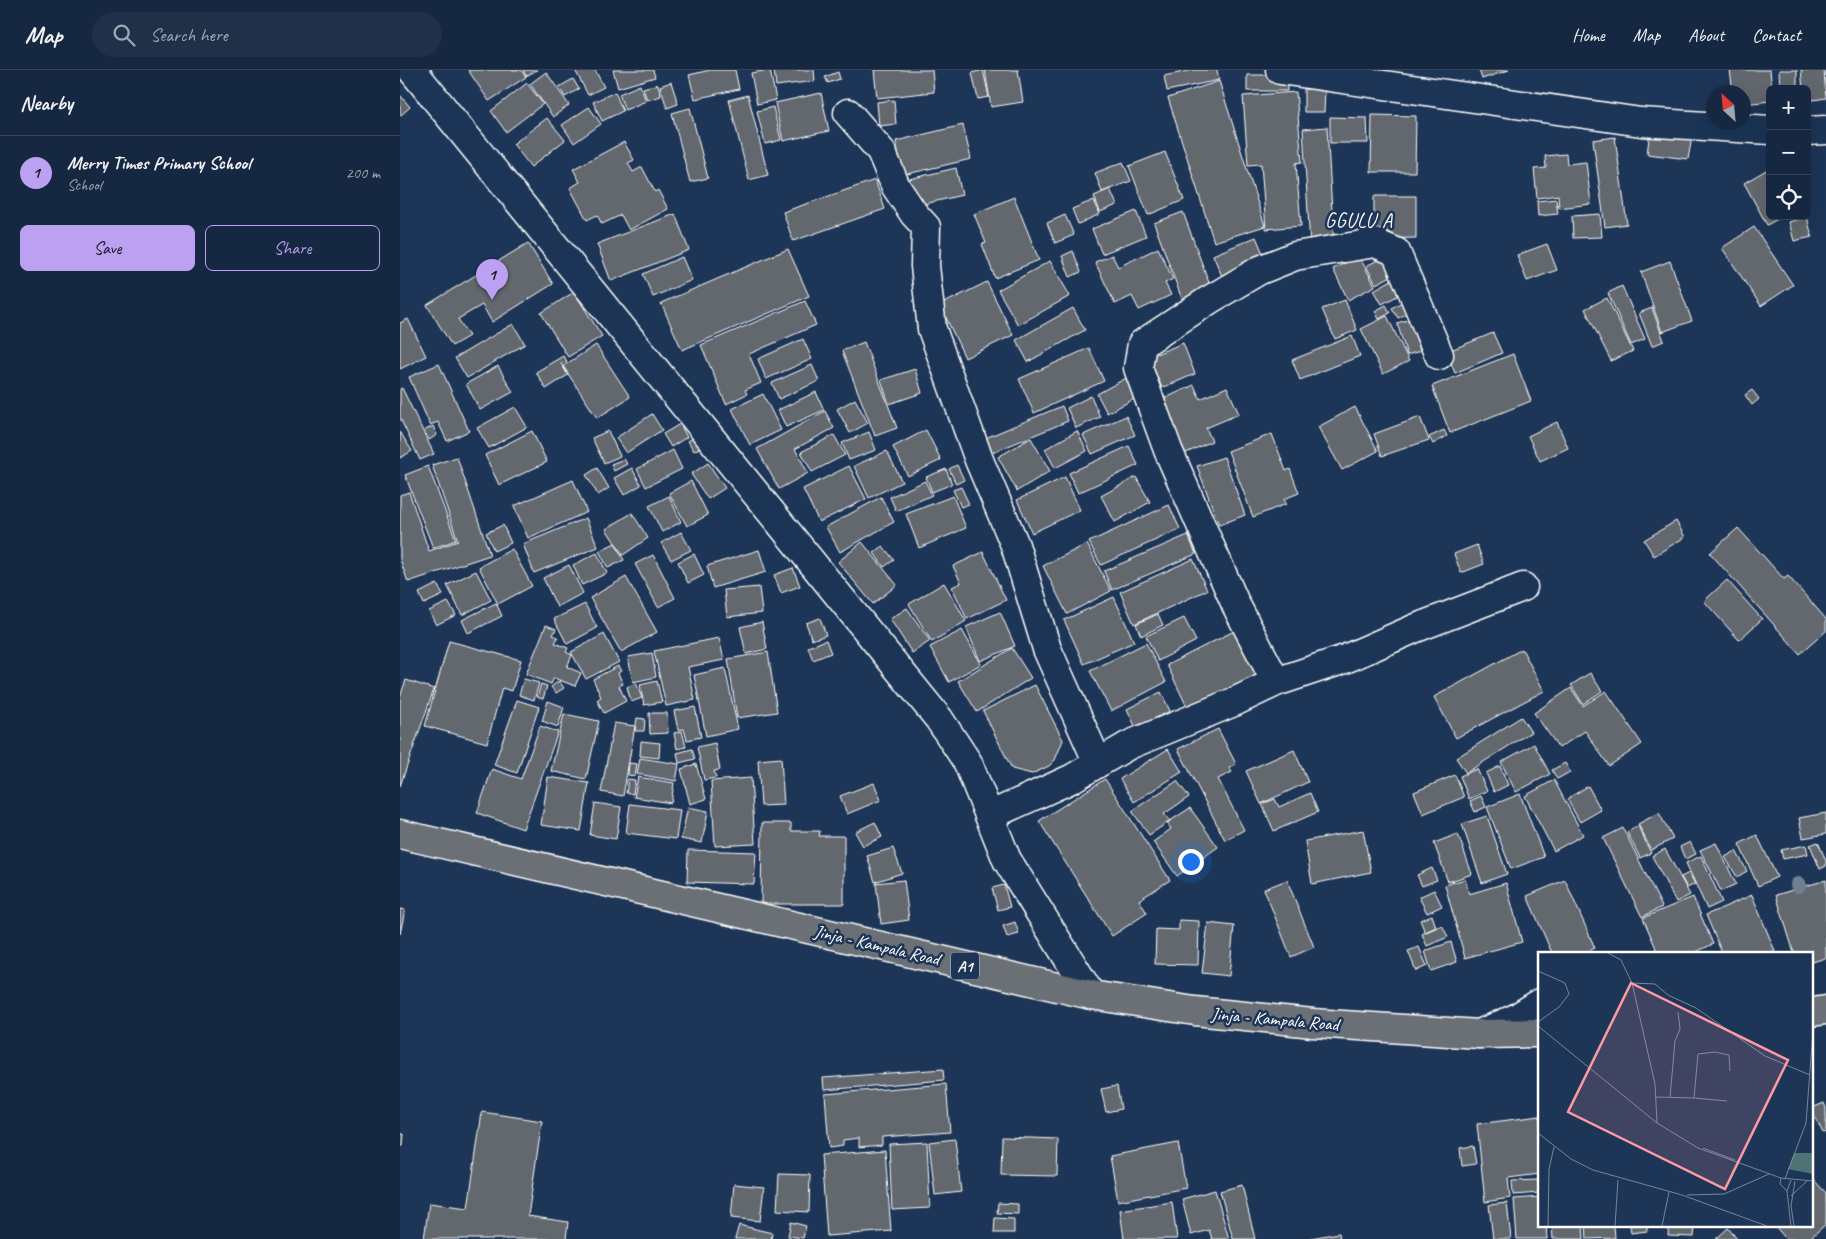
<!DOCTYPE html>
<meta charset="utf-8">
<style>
body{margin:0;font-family:Caveat,sans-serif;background:#1f3048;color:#f1f3f6}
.controls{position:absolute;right:15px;top:15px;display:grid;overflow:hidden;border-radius:8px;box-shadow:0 5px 20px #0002}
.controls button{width:45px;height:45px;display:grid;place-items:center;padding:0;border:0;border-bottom:1px solid #35445a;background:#162841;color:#f1f3f6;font:25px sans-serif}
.compass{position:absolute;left:1306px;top:15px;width:45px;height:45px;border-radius:50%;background:#162841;box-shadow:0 5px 20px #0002;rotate:334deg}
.you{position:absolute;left:790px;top:791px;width:18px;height:18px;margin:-12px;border:4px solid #fff;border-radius:50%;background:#1a73e8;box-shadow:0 0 0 8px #1a73e833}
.badge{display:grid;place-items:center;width:32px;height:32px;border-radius:50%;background:#bca0f2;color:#111;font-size:16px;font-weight:700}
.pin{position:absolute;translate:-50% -41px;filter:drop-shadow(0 1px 2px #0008)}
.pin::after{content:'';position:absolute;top:26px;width:18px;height:15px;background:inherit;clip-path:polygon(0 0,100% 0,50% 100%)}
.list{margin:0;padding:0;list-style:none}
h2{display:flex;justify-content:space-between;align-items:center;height:65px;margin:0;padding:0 20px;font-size:21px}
h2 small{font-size:16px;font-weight:400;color:#9ea6b1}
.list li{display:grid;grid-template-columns:32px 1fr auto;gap:15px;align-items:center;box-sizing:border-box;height:75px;padding:0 20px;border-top:1px solid #35445a}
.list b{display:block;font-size:19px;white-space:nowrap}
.list p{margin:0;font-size:16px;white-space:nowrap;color:#9ea6b1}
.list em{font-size:16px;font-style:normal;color:#9ea6b1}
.actions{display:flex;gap:10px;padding:15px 20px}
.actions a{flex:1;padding:11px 0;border:1px solid #bca0f2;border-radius:8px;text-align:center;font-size:18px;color:#bca0f2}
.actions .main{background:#bca0f2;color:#111}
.icon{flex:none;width:28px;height:28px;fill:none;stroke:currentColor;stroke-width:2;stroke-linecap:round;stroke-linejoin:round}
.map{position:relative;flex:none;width:1426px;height:1169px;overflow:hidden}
header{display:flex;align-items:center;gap:30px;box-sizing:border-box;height:70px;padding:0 25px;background:#162841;border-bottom:1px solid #35445a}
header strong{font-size:24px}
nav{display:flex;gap:28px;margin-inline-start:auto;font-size:18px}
.search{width:350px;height:45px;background:#1f3048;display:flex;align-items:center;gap:12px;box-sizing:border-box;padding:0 18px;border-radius:28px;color:#9ea6b1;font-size:19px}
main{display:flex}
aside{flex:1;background:#162841}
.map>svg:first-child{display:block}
.building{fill:#62686d;stroke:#fff}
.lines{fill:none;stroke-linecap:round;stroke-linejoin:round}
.minor-casing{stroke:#fff;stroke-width:31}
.highway-casing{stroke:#fff;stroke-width:31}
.minor{stroke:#1d3557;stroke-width:28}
.highway{stroke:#6a7074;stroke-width:28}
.tree{fill:#6d8191}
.labels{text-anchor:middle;stroke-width:5;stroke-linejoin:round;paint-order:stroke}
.shield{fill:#1d3557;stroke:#bbc2cd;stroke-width:1}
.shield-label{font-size:16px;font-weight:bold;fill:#fff}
.street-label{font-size:18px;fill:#fff;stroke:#1d3557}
.quarter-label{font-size:20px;letter-spacing:1px;fill:#fff;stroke:#1d3557}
.inset-road{fill:none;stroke:#77869a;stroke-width:1}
.view{fill:#ff9aa2;fill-opacity:0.15;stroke:#ff9aa2;stroke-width:2.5}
.inset-edge{fill:none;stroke:#fff;stroke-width:2.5}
</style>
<header>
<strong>Map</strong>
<div class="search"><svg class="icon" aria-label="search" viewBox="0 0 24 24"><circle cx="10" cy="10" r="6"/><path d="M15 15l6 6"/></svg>Search here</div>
<nav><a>Home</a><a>Map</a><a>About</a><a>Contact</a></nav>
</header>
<main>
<aside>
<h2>Nearby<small></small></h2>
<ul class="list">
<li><span class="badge">1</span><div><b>Merry Times Primary School</b><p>School</p></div><em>200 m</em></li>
</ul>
<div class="actions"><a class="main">Save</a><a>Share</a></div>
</aside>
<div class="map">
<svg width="1426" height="1169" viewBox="0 0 1426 1169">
<rect width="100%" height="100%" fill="#1d3557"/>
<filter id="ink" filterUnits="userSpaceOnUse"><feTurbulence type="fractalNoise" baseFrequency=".02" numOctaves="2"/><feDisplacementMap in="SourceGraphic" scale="10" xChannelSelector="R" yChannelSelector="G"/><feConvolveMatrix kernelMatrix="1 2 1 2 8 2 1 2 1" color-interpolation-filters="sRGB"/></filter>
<g filter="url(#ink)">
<path class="building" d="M68,0H121L126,7L89,31Z
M123,0H137L126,6Z
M175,0H195L204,17L188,25Z
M213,0H253L255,7L218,18Z
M310,0H335L339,19L295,29L289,5Z
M370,0L376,30L357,34L351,3Z
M374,0H414L415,11L376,16Z
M474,0H532L534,22L477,28Z
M583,0L589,27L578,29L572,3Z
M585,0H618L623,32L591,37Z
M793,0H817L819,10L767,21L764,6Z
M1079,0H1109L1082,9Z
M1330,0H1370L1372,19H1370V31L1344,34V22H1333Z
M1379,0H1397V19H1380Z
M1401,0H1424L1426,28L1407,31V19H1403Z
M146,2L169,35L153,47L130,14Z
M438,2L440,9L428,13L425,7Z
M847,5H887V21H847Z
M173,9L179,19L165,27L159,17Z
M819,11L865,156L814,172L768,28Z
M271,12L278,34L267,38L260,16Z
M127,13L143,34L106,62L91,41Z
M258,14L261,26L247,30L243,18Z
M240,15L246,31L225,40L219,24Z
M904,19L925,20L924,42H904Z
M215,22L223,41L202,51L193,32Z
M896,22L902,92L896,93L901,156L866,159L861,94L848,95L843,26Z
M421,23L429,61L383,71L375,33Z
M0,25L10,37L0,46Z
M348,25L368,105L349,110L329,30Z
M494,30L496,54L479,56L477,32Z
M189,37L201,54L174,73L162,55Z
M373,37L381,70L365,74L357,41Z
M290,38L308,108L290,112L272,43Z
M972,45L1016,46L1015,102H971Z
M930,47L967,48L968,73H930Z
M147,48L165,70L131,97L113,74Z
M563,55L571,89L503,105L496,71Z
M927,57L934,175L910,176L903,59Z
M1250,61L1292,67L1288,89L1247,84Z
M1215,67L1227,154L1205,157L1193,70Z
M224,72L234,90L228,93L233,102L242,97L255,122L258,120L268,139L229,160L221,145L202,154L197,145L187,150L170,118L180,112L173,99Z
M765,82L784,130L748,145L729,96Z
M1166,84L1167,94L1186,92L1191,134L1159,138L1158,125L1137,128L1134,99L1146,98L1145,86Z
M723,92L731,111L702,122L695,103Z
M556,98L562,125L512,137L505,110Z
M1368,99L1370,102V146H1383L1367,155L1344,113Z
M475,110L485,139L393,171L383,142Z
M710,119L717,135L700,142L694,126Z
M974,126H1016V168L974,169Z
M614,127L639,190L595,208L582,174L586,173L574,144Z
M1156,129L1158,144L1138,146L1137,131Z
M694,130L700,144L678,154L672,139Z
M736,141L746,166L702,184L692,159Z
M783,142L812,221L783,232L754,153Z
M275,144L289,180L211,211L197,174Z
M1200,144L1202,167L1173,168L1172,146Z
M665,145L674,165L655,173L647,153Z
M1407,147L1412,167L1394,171L1389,152Z
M1354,157L1393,215L1361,236L1322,178Z
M856,167L867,193L824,211L813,185Z
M128,173L153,214L92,252L82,235L58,249L69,266L52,276L27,235Z
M1147,174L1157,200L1127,211L1117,185Z
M758,178L773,209L765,213L771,225L739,240L732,226L715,234L695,192L712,185L718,197Z
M388,179L409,226L282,280L261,233Z
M673,181L681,202L670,207L662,186Z
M959,186L975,216L948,230L933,199Z
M282,187L292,210L253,227L243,204Z
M984,187L993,205L976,214L966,196Z
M650,191L670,226L618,255L598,220Z
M1270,191L1292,251L1262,262L1241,202Z
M995,208L1003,223L982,234L974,220Z
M587,212L613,265L565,288L540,235Z
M1222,216L1245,269L1231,275L1208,223Z
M174,222L202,266L168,287L141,243Z
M1207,228L1233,281L1211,291L1185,239Z
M945,230L957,260L935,269L922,239Z
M405,231L416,255L349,284L361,313L345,320L347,324L326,334L301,275Z
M1002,232L1008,243L998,248L992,238Z
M986,235L990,243L979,249L975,241Z
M673,238L685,260L628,292L616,270Z
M1252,238L1264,271L1252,276L1239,243Z
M987,246L1009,291L983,304L961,259Z
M8,249L26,286L0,299V253Z
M1011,249L1020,281L1007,285L997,253Z
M113,254L125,274L67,308L55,288Z
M1093,263L1102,283L1055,303L1046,282Z
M952,266L960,286L900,310L892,290Z
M403,269L412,289L366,309L358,289Z
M464,272L497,358L475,366L442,281Z
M783,273L795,304L762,318L749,287Z
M196,275L230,327L197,348L163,296Z
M689,278L704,311L634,343L619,309Z
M1113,284L1131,331L1050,363L1032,316Z
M163,286L167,291L161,294L168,305L146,319L136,302Z
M39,294L69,361L47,371L38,352L30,355L9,307Z
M412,295L419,311L379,329L372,313Z
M98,296L113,322L80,340L66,314Z
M515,299L522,323L489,334L481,310Z
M728,307L738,327L707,343L697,324Z
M794,315L800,329L827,317L839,344L806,358L812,371L784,384L761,330Z
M2,318L34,384L20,390L0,348V319Z
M1352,320L1359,329L1352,335L1345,325Z
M416,322L424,340L386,357L378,340Z
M363,324L381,360L350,375L332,339Z
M691,326L700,347L676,358L667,338Z
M455,329L468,353L450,363L437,339Z
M662,336L668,351L589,384L583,369Z
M115,337L127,357L89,378L77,358Z
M955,337L978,381L942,400L918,357Z
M425,341L434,358L395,379L408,403L379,419L357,379Z
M252,344L262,360L226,383L216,368Z
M726,346L735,365L692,384L683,365Z
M1020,347L1029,370L982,386L974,364Z
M1157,352L1168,378L1140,391L1128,366Z
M280,354L287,367L271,377L263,364Z
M33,356L37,365L29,370L24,361Z
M526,360L541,390L508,406L493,377Z
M1044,360L1047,366L1033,374L1029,367Z
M132,361L147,392L99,415L85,385Z
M208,361L220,386L204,393L192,368Z
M677,361L687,381L655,398L645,379Z
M0,362L12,381L0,388Z
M469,362L476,380L449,390L442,373Z
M302,363L308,373L294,381L288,371Z
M872,364L886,401L890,399L899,423L884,429L886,434L853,447L828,381Z
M434,365L445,385L412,402L401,382Z
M631,368L650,401L617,421L598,387Z
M729,376L738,395L678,423L669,403Z
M273,380L282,399L246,417L237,399Z
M487,381L502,412L469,428L454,396Z
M57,387L90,485L8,512L0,489V425L9,422L29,481L58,471L32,395Z
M824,387L845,445L819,455L797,396Z
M224,389L227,394L214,401L211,394Z
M308,393L325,418L308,429L291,404Z
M557,395L564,410L556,414L549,399Z
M28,396L56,470L33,478L5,405Z
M449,396L466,429L419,452L403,419Z
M197,398L209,418L198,425L186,405Z
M232,398L241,415L224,425L214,408Z
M546,399L552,414L532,422L526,407Z
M665,407L680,440L632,463L617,430Z
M736,407L750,432L715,452L701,426Z
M173,410L187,442L128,468L114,436Z
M291,411L308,445L287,456L269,423Z
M525,411L532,425L496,441L490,427Z
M561,417L569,434L561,437L553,420Z
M269,426L281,452L262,462L249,436Z
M553,426L566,458L519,478L506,444Z
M481,427L494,452L440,482L426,457Z
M769,435L780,459L701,495L689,472Z
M232,443L248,468L223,485L206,459Z
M186,448L198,477L134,503L123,474Z
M1276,451L1285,467L1254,486L1244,470Z
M103,455L111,473L94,481L86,463Z
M1338,458L1384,509L1388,506L1426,549V561L1400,584L1310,483Z
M281,462L291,480L271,490L261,473Z
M788,465L796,484L712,520L704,501Z
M462,472L497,515L473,534L438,492Z
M215,473L224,490L208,498L199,481Z
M687,474L711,521L667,544L643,496Z
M1077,475L1084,494L1061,503L1054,484Z
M483,476L494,490L484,497L474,483Z
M112,479L132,516L98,534L79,497Z
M359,480L366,502L313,518L307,496Z
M583,482L606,530L567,549L552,517L561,513L553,496Z
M197,483L207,503L182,515L173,495Z
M294,484L304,505L288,513L278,492Z
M253,485L275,528L258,537L235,494Z
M793,489L807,520L734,554L720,522Z
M169,495L183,523L157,537L143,508Z
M393,498L400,516L381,523L374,505Z
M76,501L91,530L62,545L47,515Z
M226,507L257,562L221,582L190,528Z
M1327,510L1362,549L1339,570L1304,531Z
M544,513L566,551L532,572L509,534Z
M37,514L43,525L24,534L19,523Z
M359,517L362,543L327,547L324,520Z
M714,527L734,572L684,594L664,550Z
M48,532L56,545L36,555L29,541Z
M96,533L102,546L68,563L62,550Z
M185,534L197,558L167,574L154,549Z
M507,538L530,571L512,583L490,549Z
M600,542L615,576L580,591L566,557Z
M758,544L763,555L741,566L736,554Z
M420,548L426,565L412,570L406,553Z
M784,548L796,571L758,591L746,566Z
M362,552L367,579L346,584L340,557Z
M146,555L156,559L153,565L158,567L155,573L168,578L166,582L172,585L167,597L181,603L175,616L154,608L151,614L126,604Z
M840,558L863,605L789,641L767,595Z
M562,560L581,594L549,612L530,577Z
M204,564L219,592L186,609L171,582Z
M319,568L324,590L288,597L295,630L266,636L254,581Z
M426,570L431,583L413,590L408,577Z
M49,571L121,590L112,621L102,618L87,673L25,656Z
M746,573L766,612L711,641L690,601Z
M612,578L631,608L577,642L558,611Z
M1122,579L1144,621L1056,668L1034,627Z
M368,582L377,642L337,648L328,589Z
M252,583L256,607L233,612L228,587Z
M218,596L221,601L218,603L223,614L219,616L226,631L204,643L197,630L201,627L193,609Z
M325,598L338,659L306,666L294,605Z
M1190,603L1202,621L1183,634L1171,615Z
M124,609L139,613L134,630L119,625Z
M6,610L34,619L0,716V627Z
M159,611L164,618L156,623L151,617Z
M257,611L262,632L244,635L240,615Z
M236,613L242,628L231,632L227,617Z
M141,614L147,616L143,629L137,627Z
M635,615L663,670L655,690L649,696L632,704L612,699L583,641Z
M1171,618L1183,636L1206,621L1242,674L1209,696L1185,661L1159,678L1134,643Z
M761,622L770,641L736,658L727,639Z
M117,630L139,637L117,703L94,695Z
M148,631L164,637L158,657L142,651Z
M295,637L301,667L287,670L284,659L278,660L274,641Z
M249,643H267L268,663L250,664Z
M164,644L199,651L186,709L151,701Z
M1121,647L1131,662L1066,703L1056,688Z
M237,648L245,649L244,661H235Z
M214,653L235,656L223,726L201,722Z
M140,656L158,662L123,759L77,743L92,699L121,709Z
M818,659L836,694L829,698L832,702L818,709L844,760L825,770L778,679Z
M282,661L286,677L277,679L274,663Z
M241,671L260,673L259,688L240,686Z
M315,673L320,700L314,701L316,708L304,710L297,677Z
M1134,674L1150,704L1116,722L1101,692Z
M292,679L295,689L279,693L277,683Z
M768,679L782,702L734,732L720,709Z
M894,680L908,712L861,734L846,701Z
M240,688L279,694L276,711L237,704Z
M381,688L384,735L361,736L358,690Z
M229,693L237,694L235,706L228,705Z
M1165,693L1170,702L1157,709L1152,700Z
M296,694L306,729L290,734L281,699Z
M1100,696L1108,715L1094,722L1086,703Z
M1077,699L1087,721L1069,729L1060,706Z
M1055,705L1064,727L1023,744L1014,722Z
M148,707L189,713L181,761L141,755Z
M238,707L274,713L271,733L234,727Z
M351,708L355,774L315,776L311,711Z
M228,709L235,710L233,724L226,723Z
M705,709L770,810L739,830L747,843L712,866L639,751Z
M1154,710L1183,765L1154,781L1125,726Z
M777,711L789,727L764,744L770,751L749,765L732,741Z
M474,713L481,730L447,744L440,726Z
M1188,716L1201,740L1180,752L1167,729Z
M910,723L918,742L874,761L862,734L875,729L879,737Z
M1120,724L1144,787L1111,799L1087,737Z
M1081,726L1086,737L1075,742L1070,731Z
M195,733L221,737L216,769L190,765Z
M230,734L280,740L276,769L226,763Z
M288,737L308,741L302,773L281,769Z
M790,738L818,777L777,806L753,772L771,759L767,753Z
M1259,743L1273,769L1251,780L1238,754Z
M1426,743V764L1403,768L1399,748Z
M1087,746L1107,804L1082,813L1062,754Z
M475,752L482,767L463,776L455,762Z
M362,753H391V761H420L419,766H444V834H361Z
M1238,756L1251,783L1240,788L1227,762Z
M1223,758L1262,837L1242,847L1203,768Z
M963,760L971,802L912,814L905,771Z
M1058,764L1072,804L1048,812L1034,773Z
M1357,765L1377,807L1358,816L1339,774Z
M1290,772L1296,784L1285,789L1280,777Z
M1418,772L1426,791V796L1420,799L1410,775Z
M1316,773L1336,814L1321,821L1300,780Z
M1406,775L1408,784L1383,789L1381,780Z
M493,778L502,803L475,812L467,786Z
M1265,779L1290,825L1276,832L1252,786Z
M288,780L356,782L354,814L287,812Z
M1336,781L1347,801L1337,807L1325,787Z
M1301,786L1322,832L1307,839L1286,793Z
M1032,798L1037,810L1022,816L1017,805Z
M1289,803L1295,814L1287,818L1281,807Z
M1065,809L1069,824L1106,813L1122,872L1065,888L1045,815Z
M504,810L509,850L481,854L476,813Z
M887,810L914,877L891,887L864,819Z
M1165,810L1195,878L1185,883H1152L1127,826Z
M1426,810V888L1412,892V883H1394L1376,825Z
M604,815L610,837L598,840L592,818Z
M1034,820L1042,836L1027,843L1019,827Z
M1352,825L1375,881L1371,883H1322L1306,845Z
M1293,827L1313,874L1294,883H1258L1243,848Z
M0,839L5,840L0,864Z
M1032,845L1036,857L1025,862L1020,850Z
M779,850L799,851L798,895L755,894L756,859L779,860Z
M615,852L619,864L607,867L603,856Z
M808,853L834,856L829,906L802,903Z
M1042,855L1048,867L1027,876L1022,864Z
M1051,872L1057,892L1031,901L1025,881Z
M1019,877L1027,896L1016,901L1008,881Z
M543,999L544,1010L424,1020L423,1008Z
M546,1014L550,1062L482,1067V1075L459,1077V1068L443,1070V1076L429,1078L425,1024Z
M717,1016L721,1039L706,1042L701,1019Z
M1424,1033L1426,1038V1062L1423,1063L1412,1041V1038Z
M82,1042L142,1051L128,1146L168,1152L166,1169H24L29,1133L68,1138Z
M1140,1046V1104L1108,1108L1110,1128L1085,1132L1077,1054Z
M0,1064H4L3,1076H0Z
M602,1067L658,1069L657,1106L601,1105Z
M555,1069L561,1122L535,1125L529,1072Z
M527,1072L530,1138L492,1140L489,1074Z
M778,1073L786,1118L718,1131L710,1086Z
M1073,1076L1076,1094L1062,1096L1060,1078Z
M485,1080L491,1161L427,1166L421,1085Z
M379,1104L410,1105L409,1142L377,1140Z
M1412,1108L1426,1123V1154L1409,1169H1386L1374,1155H1412Z
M1138,1110L1139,1123L1113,1125L1112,1111Z
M334,1114L364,1117L360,1151L331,1148Z
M842,1115L855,1169H833L820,1121Z
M815,1120L829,1169H812L809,1160L791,1165L782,1129Z
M1140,1127V1155H1146L1147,1169H1117L1114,1129Z
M772,1132L777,1169H724L720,1140Z
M598,1133L618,1134V1144L597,1143Z
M1107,1133L1111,1169H1093L1089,1135Z
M595,1148L614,1149V1163H594Z
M391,1152L406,1156L403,1168L388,1166Z
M339,1155L372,1163L371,1169H335Z
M1152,1155H1183L1184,1169H1153Z
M1186,1155H1214L1215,1168L1187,1169Z
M1230,1155H1247V1161L1231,1163Z
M1269,1155H1295L1294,1167L1268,1166Z
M1328,1158L1337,1169H1316Z
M939,1163L940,1169H905Z"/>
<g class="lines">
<defs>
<path id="minor" d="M12,0L539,649L568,693L607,790L691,925
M880,0L1241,52L1370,60
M448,43L481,81L496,117L514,144L526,157L525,196L532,259L579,390L615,475L647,579L698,693
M1407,61L1426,60
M876,612L945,589L1016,558L1123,517
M589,746L671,709L729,675L834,632L876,612L836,535L768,380L738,298L742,274L809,230L860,200L895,186L975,173L996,182L1039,285
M1079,964L1116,948L1140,933"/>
<path id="highway" d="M0,764L691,925L795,941L913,953L1079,964L1140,963
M1412,942L1426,940"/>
</defs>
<use href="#minor" class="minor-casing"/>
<use href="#highway" class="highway-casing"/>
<use href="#minor" class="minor"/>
<use href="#highway" class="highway"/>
</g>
<circle class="tree" cx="1398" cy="815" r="8"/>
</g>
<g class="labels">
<rect class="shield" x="551" y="882.5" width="28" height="27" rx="4"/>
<g class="shield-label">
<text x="565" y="902">A1</text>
</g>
<g class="street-label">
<text transform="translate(477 875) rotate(13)" y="6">Jinja - Kampala Road</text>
<text transform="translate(875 949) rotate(5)" y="6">Jinja - Kampala Road</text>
</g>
<g class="quarter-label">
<text x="959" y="157">GGULU A</text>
</g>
</g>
<g transform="translate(1138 882)">
<rect width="275" height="275" fill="#1d3557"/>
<path d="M256,201H275V222L250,217Z" fill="#4d7375"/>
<path class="inset-road" d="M70,1L83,8L94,31L117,132L119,171M0,19L27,31L31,42L21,55L0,70M94,31L117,32L130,43L158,56L227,104L272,123M0,74L119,171L160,196L243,226L275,229M118,145L156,146L160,102L177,100L191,103L192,119M132,145L137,89L142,77L140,60M156,146L189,149M0,181L33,207L55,218L144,243L229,274M165,196L197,208M243,226L242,232L249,239M247,227L268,171L275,79M253,228L249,239L253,274M149,243L186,242L231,222M253,244L269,229M10,274L11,217L16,195M77,274L80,228M124,274L131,240M256,274L253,254L257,229"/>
<path class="view" d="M93,31L250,108L187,237L30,160Z"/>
<rect width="275" height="275" class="inset-edge"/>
</g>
</svg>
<div class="controls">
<button>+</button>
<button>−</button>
<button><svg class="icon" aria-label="locate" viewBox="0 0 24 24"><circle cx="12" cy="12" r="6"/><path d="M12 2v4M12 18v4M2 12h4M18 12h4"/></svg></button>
</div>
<svg class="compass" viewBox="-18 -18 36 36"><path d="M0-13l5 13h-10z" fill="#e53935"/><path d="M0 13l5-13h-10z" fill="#9ea6b1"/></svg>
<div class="you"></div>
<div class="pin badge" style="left:92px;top:230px">1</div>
</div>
</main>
